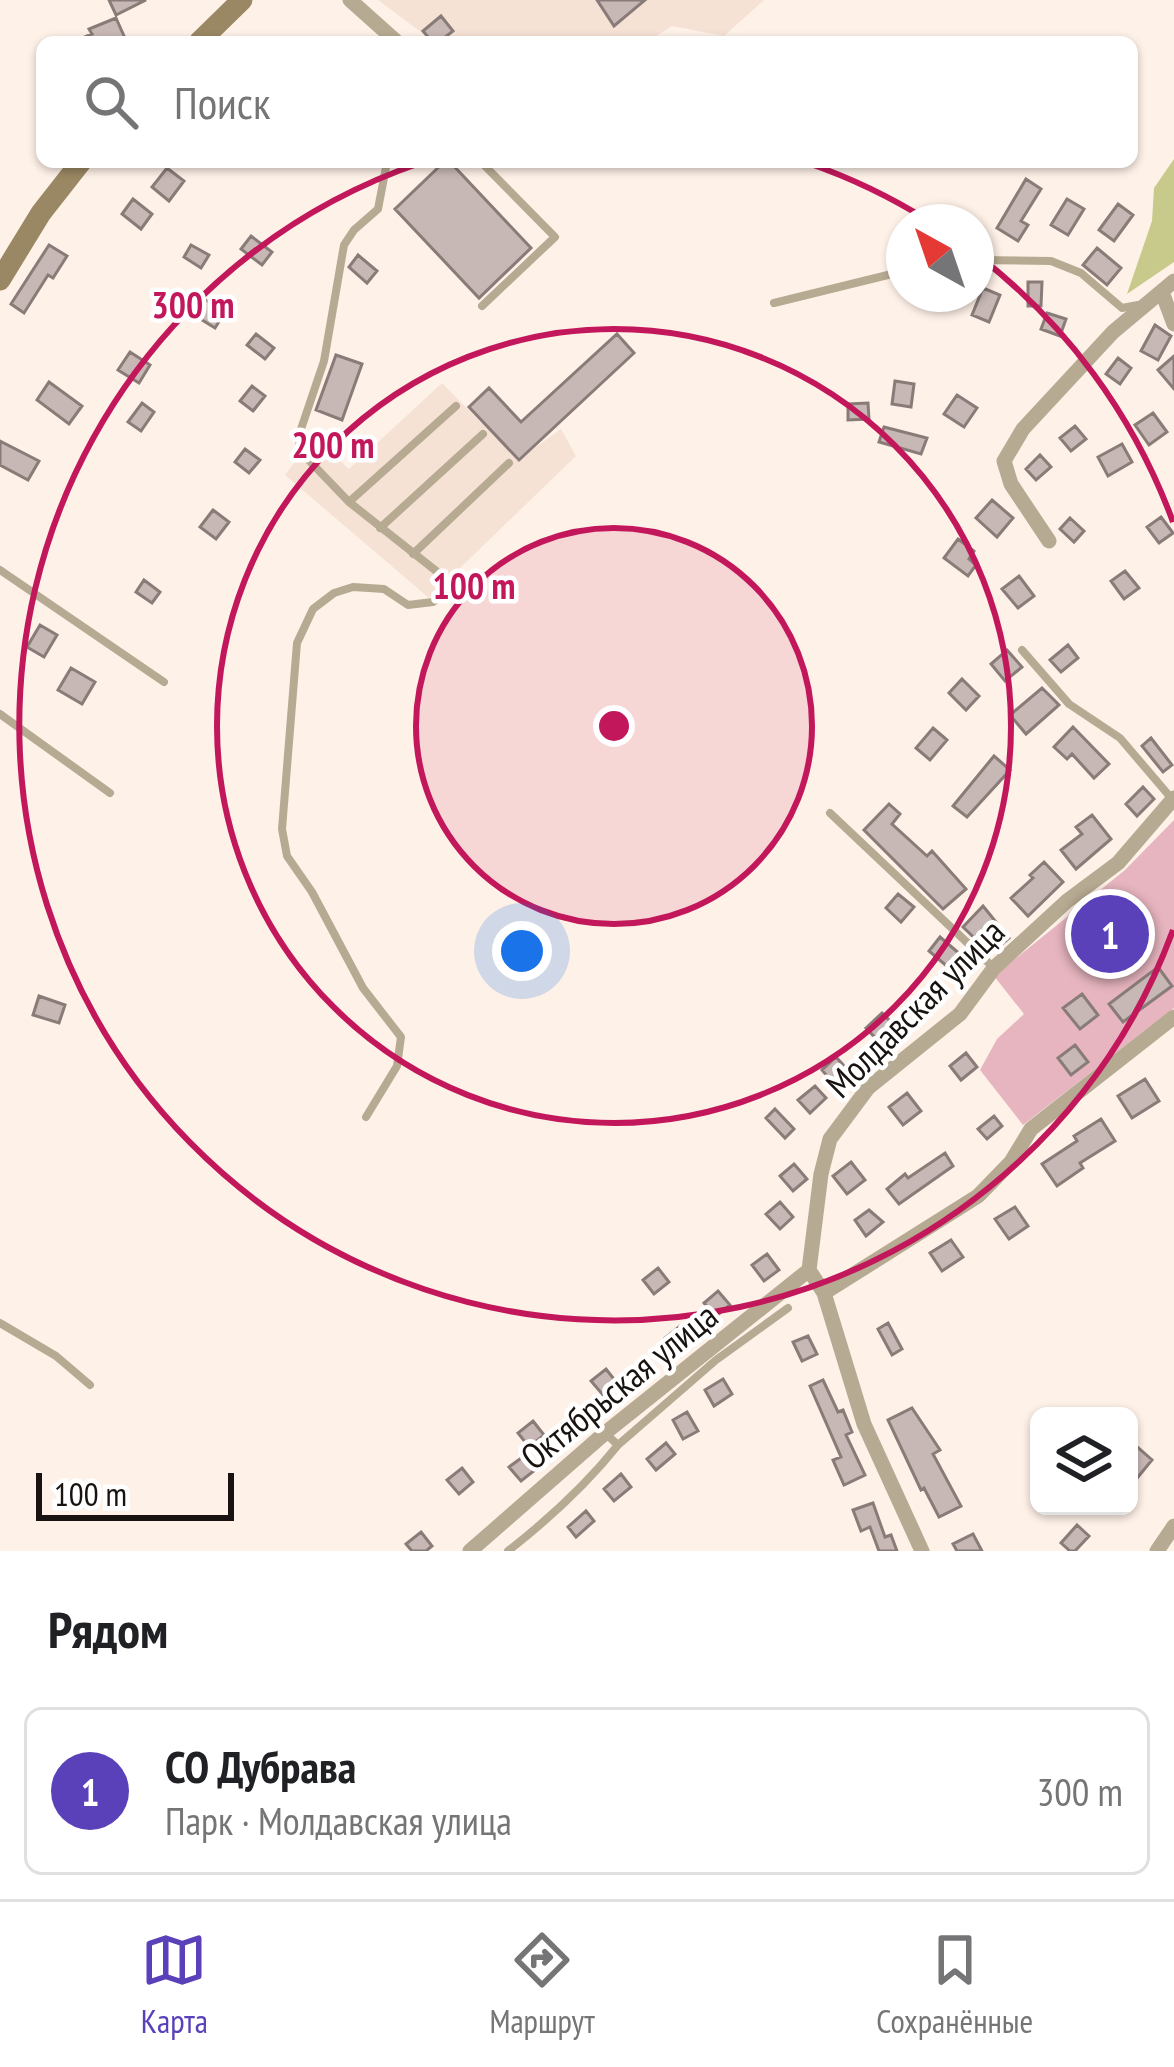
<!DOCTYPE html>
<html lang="ru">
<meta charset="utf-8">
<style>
body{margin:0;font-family:"PT Sans Narrow",sans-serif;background:#f6f6f6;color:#202124}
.controls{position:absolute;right:36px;bottom:36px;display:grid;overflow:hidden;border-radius:18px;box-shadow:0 3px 9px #0004}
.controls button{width:108px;height:108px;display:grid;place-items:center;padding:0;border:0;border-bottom:3px solid #e0e0e0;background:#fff;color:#202124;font:60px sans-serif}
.compass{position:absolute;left:886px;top:204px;width:108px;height:108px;border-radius:50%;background:#fff;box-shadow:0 3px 9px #0004;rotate:320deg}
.scale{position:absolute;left:36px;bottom:30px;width:198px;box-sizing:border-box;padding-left:12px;border:6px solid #181310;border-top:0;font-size:33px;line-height:42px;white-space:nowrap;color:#181310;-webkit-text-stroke:9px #fff;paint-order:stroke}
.you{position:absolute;left:522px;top:951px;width:42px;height:42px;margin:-30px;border:9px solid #fff;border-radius:50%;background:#1a73e8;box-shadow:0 0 0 18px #1a73e833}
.badge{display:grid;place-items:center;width:78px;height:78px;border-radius:50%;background:#5a41b9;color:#fff;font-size:39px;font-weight:700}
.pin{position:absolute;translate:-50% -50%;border:6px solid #fff;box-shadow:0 3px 12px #0006}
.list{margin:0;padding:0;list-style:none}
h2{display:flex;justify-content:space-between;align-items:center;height:156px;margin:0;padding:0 48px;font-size:51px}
h2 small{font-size:39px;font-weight:400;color:#757577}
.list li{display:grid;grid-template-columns:78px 1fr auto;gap:36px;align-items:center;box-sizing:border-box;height:168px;margin:0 24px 24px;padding:0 24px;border:3px solid #e0e0e0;border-radius:18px}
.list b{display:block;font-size:45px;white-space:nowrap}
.list p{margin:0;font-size:39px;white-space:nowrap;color:#757577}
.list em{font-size:39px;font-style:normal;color:#757577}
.icon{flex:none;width:66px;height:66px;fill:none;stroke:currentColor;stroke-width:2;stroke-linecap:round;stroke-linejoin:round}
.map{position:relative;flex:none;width:1174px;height:1551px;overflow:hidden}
.search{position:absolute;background:#fff;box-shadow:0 3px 9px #0004;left:36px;right:36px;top:36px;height:132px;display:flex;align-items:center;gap:30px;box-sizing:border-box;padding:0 42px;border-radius:18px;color:#757577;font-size:45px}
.sheet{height:348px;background:#fff}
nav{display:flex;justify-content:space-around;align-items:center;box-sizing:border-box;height:168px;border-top:3px solid #e0e0e0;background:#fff;font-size:33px;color:#757577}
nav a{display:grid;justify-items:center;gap:6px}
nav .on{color:#5a41b9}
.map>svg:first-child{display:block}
.built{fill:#f6e2d5}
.green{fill:#e7b5bf}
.water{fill:#c8ca8c}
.building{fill:#c8b8b5;stroke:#897b78;stroke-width:3}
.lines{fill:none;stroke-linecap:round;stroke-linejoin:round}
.lane{stroke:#b7aa92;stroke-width:8}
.street{stroke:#b7aa92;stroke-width:15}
.secondary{stroke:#9a8763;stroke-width:21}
.ring{fill:none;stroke:#c2185b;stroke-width:6}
.labels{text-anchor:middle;stroke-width:9;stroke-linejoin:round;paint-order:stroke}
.street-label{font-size:36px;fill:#181310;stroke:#fff}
.centre{fill:#c2185b;stroke:#fff;stroke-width:6}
.ring-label{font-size:36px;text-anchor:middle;font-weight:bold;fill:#c2185b;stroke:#fff;stroke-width:9;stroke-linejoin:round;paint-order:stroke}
</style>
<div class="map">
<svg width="1174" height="1551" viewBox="0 0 1174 1551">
<rect width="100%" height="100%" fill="#fef1e8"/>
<path class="built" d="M378,0H764L724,36L672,26L647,42H434Z
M442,383L518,460L561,429L576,456L429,598L285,475L314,436L349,469Z"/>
<path class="green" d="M1174,820V1008L1023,1125L980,1070L997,1039L1024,1014L994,976L1125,870Z"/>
<path class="water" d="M1174,159V262L1127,294L1152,221L1154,188Z"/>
<path class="building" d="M109,0H146L116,15Z
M597,0H645L614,26Z
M441,16L453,31L439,42H432L423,31Z
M116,18L124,36L108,42H73L92,34L89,29Z
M444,162H450L531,248L479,298L395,209Z
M167,168L184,181L169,201L152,187Z
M1026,179L1041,189L1021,221L1028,225L1018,241L997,228Z
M133,199L152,214L141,229L122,214Z
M1067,199L1084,209L1068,235L1051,225Z
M1118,204L1133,215L1114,241L1099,230Z
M251,236L272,252L262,265L241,249Z
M49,245L67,256L53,278L48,275L24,313L11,304Z
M191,245L209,255L201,268L184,257Z
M1097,248L1121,268L1107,285L1083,265Z
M358,255L377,271L367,283L349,267Z
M1028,282H1042L1041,306H1028Z
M983,288L1000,295L989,322L972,315Z
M204,299L225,312L215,328L194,315Z
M1047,313L1066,319L1060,336L1041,329Z
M1155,325L1171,336L1158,360L1141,351Z
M256,334L274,348L265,359L247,345Z
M617,334L634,353L519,460L469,407L489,388L521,422Z
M130,352L150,365L139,383L118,370Z
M336,355L362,364L342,420L316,410Z
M1174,356V389L1158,370Z
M1118,358L1131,368L1120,384L1106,374Z
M895,381L914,384L911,407L892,404Z
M49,382L82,406L69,424L37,400Z
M252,386L265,396L253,411L240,401Z
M957,395L977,408L964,427L944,414Z
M142,403L154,412L141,431L128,422Z
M868,403L869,419L848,420V404Z
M1153,413L1167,432L1149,445L1135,425Z
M1075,426L1086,439L1071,451L1060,438Z
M884,427L927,438L921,454L879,442Z
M0,441L39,461L28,480L0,465Z
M1122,444L1132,462L1108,476L1098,457Z
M245,449L260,460L249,473L235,462Z
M1040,455L1051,467L1036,480L1026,469Z
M992,500L1013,518L997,537L976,518Z
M213,510L229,522L216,539L200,527Z
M1161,517L1173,533L1159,543L1147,527Z
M1070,518L1084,531L1074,542L1060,529Z
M958,539L974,551L969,559L976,565L968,576L944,558Z
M1125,571L1139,588L1124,599L1111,581Z
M1019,576L1034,596L1018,608L1002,589Z
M144,580L160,592L152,603L136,592Z
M40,625L57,635L44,657L27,647Z
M1068,645L1078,658L1061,672L1050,660Z
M1007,650L1022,667L1005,681L991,664Z
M71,668L95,682L82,704L58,690Z
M962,679L979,696L966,710L949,693Z
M1042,688L1059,705L1026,734L1010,715Z
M1073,727L1109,764L1094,778L1072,754L1067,759L1054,747Z
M933,728L947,740L930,760L916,748Z
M1151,738L1172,765L1163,772L1142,746Z
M994,756L1010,770L967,817L953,806Z
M1143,787L1154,799L1137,816L1126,804Z
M889,804L900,814L892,824L927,856L932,851L966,889L943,909L864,830Z
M1092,815L1111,839L1076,869L1061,850L1082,834L1076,827Z
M1044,862L1063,882L1028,916L1011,898L1033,878L1030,875Z
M898,894L914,907L901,922L886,908Z
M983,906L1009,938L991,954L963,927Z
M940,937L968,961L956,974L929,951Z
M1158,967L1172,986L1123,1022L1109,1004Z
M1082,994L1098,1015L1080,1029L1063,1008Z
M39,996L65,1005L59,1023L33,1015Z
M882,1013L899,1030L883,1046L866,1028Z
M1075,1045L1088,1062L1071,1075L1058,1058Z
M966,1053L977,1067L961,1080L950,1066Z
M836,1057L846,1068L832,1082L822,1070Z
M1145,1079L1159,1101L1132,1118L1118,1096Z
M815,1086L826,1098L810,1113L798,1100Z
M907,1093L921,1111L903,1125L889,1107Z
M775,1109L794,1129L785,1138L766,1118Z
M994,1116L1002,1126L987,1139L978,1129Z
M1101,1119L1115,1141L1080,1163L1083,1168L1057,1186L1042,1164L1077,1141L1074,1136Z
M945,1153L953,1166L899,1204L887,1189L905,1174L908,1178Z
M851,1162L865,1180L847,1194L833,1176Z
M794,1164L807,1179L793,1191L780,1176Z
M780,1202L793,1217L780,1229L766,1214Z
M1015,1207L1028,1226L1009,1239L995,1219Z
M869,1210L883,1222L866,1236L855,1220Z
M951,1240L963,1257L942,1271L930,1253Z
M767,1254L779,1270L764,1281L752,1265Z
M658,1268L669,1282L654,1294L643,1280Z
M718,1291L730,1305L715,1317L704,1303Z
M888,1323L902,1349L892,1355L878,1329Z
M680,1326L691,1340L677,1352L665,1338Z
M808,1336L817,1354L802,1361L793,1342Z
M606,1369L617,1383L603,1395L591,1381Z
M723,1379L732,1394L714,1406L705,1390Z
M823,1380L838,1412L843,1410L852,1432L846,1435L865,1475L844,1485L833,1460L841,1457L810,1386Z
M912,1408L940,1450L933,1454L961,1506L939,1517L924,1488L921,1490L888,1420Z
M687,1412L698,1431L683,1439L673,1420Z
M533,1421L544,1435L529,1447L518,1433Z
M666,1443L675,1454L656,1470L647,1459Z
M1134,1444L1152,1460L1129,1488V1450Z
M524,1456L535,1470L521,1481L509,1467Z
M462,1468L473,1482L459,1494L447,1480Z
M621,1474L631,1487L614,1501L604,1489Z
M873,1503L885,1537L891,1535L897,1551H879L870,1527L861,1531L853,1510Z
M586,1511L594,1521L576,1537L568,1527Z
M1077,1525L1089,1536L1075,1551H1070L1061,1543Z
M421,1532L432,1546L426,1551H412L406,1544Z
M973,1534L982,1551H957L953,1544Z"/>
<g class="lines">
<path class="lane" d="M481,162L555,237L482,306
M976,260L1051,261L1081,273L1122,308L1138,305
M774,303L904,271
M349,502L456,406
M380,528L483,434
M413,554L509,463
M0,570L164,682
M1022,650L1069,704L1120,738L1172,799
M0,714L110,793
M830,813L993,967
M366,1117L397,1066L401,1037L363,988L312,892L287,856L282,829L297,643L313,609L334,593L353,587L384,589L408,605L433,602L446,592L440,574L349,502L300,451L299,435L324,361L344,245L354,230L378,209L387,162
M0,1323L56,1356L90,1385
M618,1445L716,1360L788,1308
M508,1551C549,1519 586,1485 618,1445L606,1434"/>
<path class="street" d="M350,0L397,42
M1162,292L1174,324
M1049,541L1011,484L1004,461L1023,429L1113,332L1174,281
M824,1293L978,1196L1011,1162L1031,1129L1174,1017
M470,1551L605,1433L809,1270
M922,1551L864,1424L824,1293L809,1270L821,1174L830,1139L868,1088L960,1014L994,968L1067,901L1118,863L1174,798
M1157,1551L1174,1526"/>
<path class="secondary" d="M199,42L242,0
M0,280L41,213L81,162"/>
</g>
<circle cx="614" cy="726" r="198" fill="#c2185b" fill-opacity=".12"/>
<g class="ring">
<circle cx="614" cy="726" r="198"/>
<circle cx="614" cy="726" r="397"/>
<path d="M1173 930A595 595 0 1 1 420 163M808 163A595 595 0 0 1 929 221M976 254A595 595 0 0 1 1173 522"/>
</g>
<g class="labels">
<g class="street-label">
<text transform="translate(915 1008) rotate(-45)" y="13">Молдавская улица</text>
<text transform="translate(619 1386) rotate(-39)" y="13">Октябрьская улица</text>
</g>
</g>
<circle cx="614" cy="726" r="18" class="centre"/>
<g class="ring-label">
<text x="193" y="318">300 m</text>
<text x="333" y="458">200 m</text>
<text x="474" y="599">100 m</text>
</g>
</svg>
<div class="controls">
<button><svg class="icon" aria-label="layers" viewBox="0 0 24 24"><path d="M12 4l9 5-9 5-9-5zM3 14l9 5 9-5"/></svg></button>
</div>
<svg class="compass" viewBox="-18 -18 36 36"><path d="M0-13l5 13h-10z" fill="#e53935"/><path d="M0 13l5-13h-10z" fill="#757577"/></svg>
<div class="scale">100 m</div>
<div class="you"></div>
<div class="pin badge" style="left:1110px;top:934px">1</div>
<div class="search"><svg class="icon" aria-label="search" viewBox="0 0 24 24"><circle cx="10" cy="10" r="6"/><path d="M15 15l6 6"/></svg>Поиск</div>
</div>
<section class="sheet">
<h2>Рядом<small></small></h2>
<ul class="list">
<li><span class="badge">1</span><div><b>СО Дубрава</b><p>Парк · Молдавская улица</p></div><em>300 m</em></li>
</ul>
</section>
<nav>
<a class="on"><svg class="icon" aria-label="map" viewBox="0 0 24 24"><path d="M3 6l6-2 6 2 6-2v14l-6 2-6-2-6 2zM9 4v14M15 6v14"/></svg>Карта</a>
<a><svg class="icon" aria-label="directions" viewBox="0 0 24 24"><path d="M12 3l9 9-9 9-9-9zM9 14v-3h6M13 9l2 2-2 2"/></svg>Маршрут</a>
<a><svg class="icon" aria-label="saved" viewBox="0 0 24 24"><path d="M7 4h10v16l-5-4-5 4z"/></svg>Сохранённые</a>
</nav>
